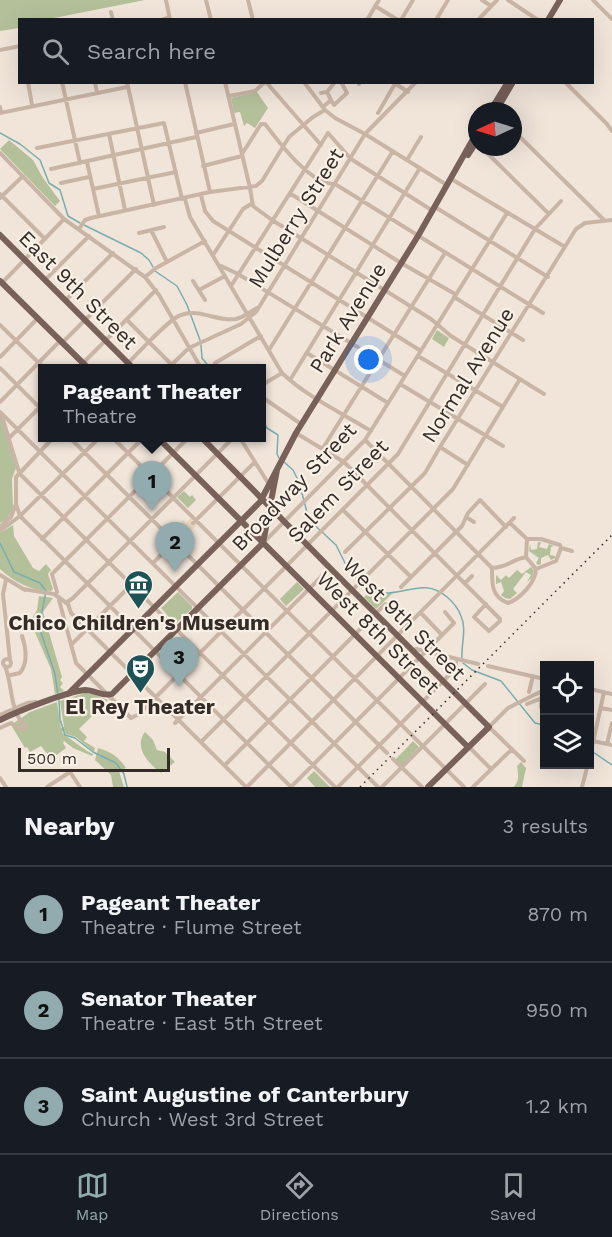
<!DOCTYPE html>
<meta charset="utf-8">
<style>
body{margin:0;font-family:"Work Sans",sans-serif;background:#242831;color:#f1f3f6}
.controls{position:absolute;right:18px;bottom:18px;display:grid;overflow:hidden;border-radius:0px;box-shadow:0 6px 24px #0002}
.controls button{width:54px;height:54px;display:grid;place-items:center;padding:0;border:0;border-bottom:2px solid #363941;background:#171b24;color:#f1f3f6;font:30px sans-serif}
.compass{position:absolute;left:468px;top:102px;width:54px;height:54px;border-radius:50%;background:#171b24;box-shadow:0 6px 24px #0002;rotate:266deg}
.scale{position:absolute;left:18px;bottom:15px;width:152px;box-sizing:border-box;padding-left:6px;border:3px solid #352b27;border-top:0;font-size:16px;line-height:21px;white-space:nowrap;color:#352b27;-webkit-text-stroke:4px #f9f0e6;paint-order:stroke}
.you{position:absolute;left:369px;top:360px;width:21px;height:21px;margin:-15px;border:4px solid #fff;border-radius:50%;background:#1a73e8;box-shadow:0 0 0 9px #1a73e833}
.badge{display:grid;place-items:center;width:39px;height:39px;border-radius:50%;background:#92abae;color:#111;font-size:20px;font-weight:700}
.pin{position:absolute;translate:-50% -50px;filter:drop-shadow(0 2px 3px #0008)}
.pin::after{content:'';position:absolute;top:32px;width:21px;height:18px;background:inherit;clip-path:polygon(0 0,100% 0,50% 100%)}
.popup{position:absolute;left:38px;top:364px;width:228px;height:78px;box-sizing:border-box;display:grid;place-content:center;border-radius:0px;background:#171b24;filter:drop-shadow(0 2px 4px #0005);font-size:20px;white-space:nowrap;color:#9ea1a6}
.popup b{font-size:22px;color:#f1f3f6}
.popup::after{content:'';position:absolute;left:50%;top:100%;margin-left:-12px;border:12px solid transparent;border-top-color:#171b24}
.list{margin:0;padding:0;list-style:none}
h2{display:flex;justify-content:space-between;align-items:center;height:78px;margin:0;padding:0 24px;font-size:26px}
h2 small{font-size:20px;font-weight:400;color:#9ea1a6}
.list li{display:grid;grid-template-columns:39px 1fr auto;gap:18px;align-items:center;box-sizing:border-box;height:96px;padding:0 24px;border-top:2px solid #363941}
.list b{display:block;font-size:22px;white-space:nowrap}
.list p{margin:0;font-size:20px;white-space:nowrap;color:#9ea1a6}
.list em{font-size:20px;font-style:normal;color:#9ea1a6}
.icon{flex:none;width:33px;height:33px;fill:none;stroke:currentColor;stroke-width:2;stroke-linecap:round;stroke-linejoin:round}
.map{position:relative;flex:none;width:612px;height:787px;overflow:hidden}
.search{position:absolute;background:#171b24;box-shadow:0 6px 24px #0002;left:18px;right:18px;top:18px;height:66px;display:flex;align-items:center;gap:15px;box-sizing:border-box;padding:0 21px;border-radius:0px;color:#9ea1a6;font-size:22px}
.sheet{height:366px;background:#171b24}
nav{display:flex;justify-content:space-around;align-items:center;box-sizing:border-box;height:84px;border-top:2px solid #363941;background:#171b24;font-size:16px;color:#9ea1a6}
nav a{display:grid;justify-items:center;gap:3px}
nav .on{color:#92abae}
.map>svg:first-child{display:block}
.green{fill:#b4c09a}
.plaza{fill:#e9d6c1}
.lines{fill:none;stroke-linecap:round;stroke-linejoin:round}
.stream{stroke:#79adae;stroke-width:1.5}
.minor{stroke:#c9b5a6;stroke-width:4}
.major{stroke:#776158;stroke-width:6}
.rail{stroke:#352b27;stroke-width:1.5;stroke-dasharray:1.5 4.5;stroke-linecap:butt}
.labels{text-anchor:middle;stroke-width:4.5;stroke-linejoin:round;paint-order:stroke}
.street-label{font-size:21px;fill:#352b27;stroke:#f9f0e6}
.poi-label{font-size:21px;font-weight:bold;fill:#352b27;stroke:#f9f0e6}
</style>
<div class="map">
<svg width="612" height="787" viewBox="0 0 612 787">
<rect width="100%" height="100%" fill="#f1e5da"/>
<path class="green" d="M0,0H145L49,19L20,20L19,28L0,31Z
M257,92L268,108L255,128L247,123L244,126L240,112L234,113L231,98Z
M9,140L33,160L43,178L60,201L55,206L0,149Z
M437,330L449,338L444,347L432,339Z
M0,414L16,468L12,479L13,509L7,519L0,523Z
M184,491L190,497L192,495L196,500L188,508L177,497Z
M13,525L14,536L33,568L39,571L46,564L51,570L48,574L53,589L51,591C32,591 14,582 0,569V533Z
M538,542H541L539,547L547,549L549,544L554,546L551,547L550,555L555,556V558L551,560L548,555L541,558V564L538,565L536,563L539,558L529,551L530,544L531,550L537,549Z
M531,567L534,570L532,578L527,582L531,575L526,572L513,589L517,593L510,599L505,598L501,595L504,591L501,582L496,584V575L501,580L506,575L509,578L517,570L522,574Z
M297,582L304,589L286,606L280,599Z
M370,591L383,594L393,593L376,609L364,597Z
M178,592L192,606V609L175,624L161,608Z
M39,596L53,598L43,612L62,677L60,680L63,683L60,687L64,691L55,694L51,669L30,621L37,610Z
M85,693L93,694L108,700L79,729L87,737L84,741L95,748L94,752L76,737L66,734L64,730L62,732C63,734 89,753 93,754L92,756L73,748L64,741L63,743L66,748L51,759L41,746L30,752L27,747L25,748L11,725L30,712L57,702L61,728L64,727L60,701Z
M145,732L153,740L157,750L165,752L175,762L161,773C149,764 133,747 145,732Z
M413,741L419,747L401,766L395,760Z
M98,748C111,752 118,756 126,768L119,771L124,787H113L111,775L95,760Z
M521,762L526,768L522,787H513C520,782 518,773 517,766Z
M314,771L330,787H315L307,778Z"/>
<path class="plaza" d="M191,518L193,524H198L181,540L175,534L180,530L178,525L183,520L186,523Z"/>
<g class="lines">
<path class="stream" d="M0,133L20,144L40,160L49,183L60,190L68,216L80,223
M84,225L141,253L149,260L153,267
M155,271L177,286L187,305L200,340
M201,345L202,358L210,368
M262,420L267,428L278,435L277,454L279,458
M283,461L293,470L299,482L309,520L336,545L348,569L359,580
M0,543L14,572L40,583L46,591L39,627L55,674L58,695
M362,583C369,588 375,593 383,593C407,594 425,578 447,597C453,602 458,608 461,616C467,629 461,644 462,658
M463,663L472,670L501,681L535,723L544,725
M59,700L60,719L65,735L75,738L93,752L116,763L124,774L127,787
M593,752L612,765"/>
<path class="minor" d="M166,0L170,20
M206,0L211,20
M248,0L253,20
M482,0L491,6
M508,0L538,20
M593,0L612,19
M375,6L398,20
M111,12L113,20
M161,20L169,17
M367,20L379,0
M401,20L413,0
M436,20L448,0
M478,20L497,0
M0,50L20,46
M28,82L32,105
M62,82L80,163
M95,82L97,93
M127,82L154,205
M185,82L210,192
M225,82L250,188L253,206L272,220L431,319L451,336L544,394
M266,82L321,145
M304,82L325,110L335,118L365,134L447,185
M393,82L408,92
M565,82L607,124L612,131
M359,84L360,82
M321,93L327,92
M229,96L255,91L265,82
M331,100L327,92L335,82
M0,107L1,113
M323,107L331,100L334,105L347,93L341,82
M0,113L127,87
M378,113L396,82
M513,130L604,220
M196,133L234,124
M109,134L125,210
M481,147L548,213
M37,148L164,123L182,199
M0,153L64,219L145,277L159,295L201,368
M242,154L261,124H265C279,142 310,185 335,184L543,313
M407,160L421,137
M87,162L99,216
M203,166L242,156
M51,169L196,137
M453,180L565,247
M61,183L89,177
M93,189L176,172
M0,194L45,239
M291,194L401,263L455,294
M201,195L205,211L213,221L421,351
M0,198L23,176
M185,199L190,217L282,373C307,397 342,413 371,431
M435,207L548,277
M79,229L85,220L91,218L210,192L256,186L262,181L289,137L313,117L325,110
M151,230L167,262
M139,233L164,227
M213,255L243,209L251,204
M221,266L238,274L405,376
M145,277L156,268L205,241
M45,280L89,236
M193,281L205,300
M2,283L64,219
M231,286L328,133L351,159L433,211
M199,290L225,276
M454,297L523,340
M66,300L113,253
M127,320L172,365
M0,325L44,368
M269,350L393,151
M307,353L388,403
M418,356L503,407
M0,357L38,318
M215,363L261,336
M0,368L42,410
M78,368L156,290
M123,368C135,357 168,319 181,315C200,308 217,322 236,319C244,317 250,312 257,308
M168,368L189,348L241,324L256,312L365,134L416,82
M290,380L420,168
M400,384L503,446
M262,385L282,373
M262,397L301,424
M0,402L58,343L64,341L136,269
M0,412L378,787
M1,413L19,472
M296,433L344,462L500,619V621L489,631L474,617L486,604
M9,438L42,405
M53,438L16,477V504L20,516L291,787
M70,438L387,753
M113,438L464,787
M240,438L270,486
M365,440L492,568
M440,447L468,465
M323,448L445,253
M19,473L335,787
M343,510L411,577
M466,517L474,522
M193,523L255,462
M510,523L527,539H541L560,545L561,548L556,561L536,569L526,557L527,539
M0,527L11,517L16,504
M0,531L20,516L99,438
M42,539L143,438
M264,542L365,440L507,213
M561,548L572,551
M345,552L425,473L440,447L576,229L585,223L612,220
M153,563L178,538
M492,568C492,583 491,597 508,603C520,599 536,582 536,569
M492,568C511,567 509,560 526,557
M0,575L25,590
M6,580L3,594L10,660
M465,583L472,576
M401,587L462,526L468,513L480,500L506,527
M23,589L54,594L68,604L71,613L246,787
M57,592L52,574L188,438
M59,600L76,663L131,718
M66,603L73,598L233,438
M421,613L442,635
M71,645L131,585
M412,651L416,649L478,664
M3 663a4 4 0 1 1 8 0a4 4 0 1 1-8 0Z
M488,666L544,679
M11,675L20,673C28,663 26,648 22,636
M590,689L612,694
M529,692L533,676
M542,692L541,707L544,709
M527,704L542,698
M601,708L612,710
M0,715L27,703L36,702L38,704
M131,718L139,714L398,454L535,229L561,201
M175,723L330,568
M0,728L11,723L20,729H23L25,726C9,710 13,686 5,666
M593,741L612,745
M201,742L453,489L520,379
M607,744L612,723
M469,747L491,769
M590,756L604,692
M393,759L422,787
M524,761L489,727L508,708L544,690
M225,765L385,604
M0,778L6,787
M47,787L70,772L80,787
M247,787L514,518
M291,787L454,623L445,612
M338,787L456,668V659
M382,787L485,684
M473,787L512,749
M582,787L588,764"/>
<path class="major" d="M548,20L560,0
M490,111L508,82
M496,111L513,82
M468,155L477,141
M0,235L133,368
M0,281L88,368
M158,438L468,747
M202,438L330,568L489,727L428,787
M263,543L277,470
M68,694L260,502L296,433L418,236L477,132
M0,720C18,711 66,692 85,690C95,690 103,697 112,694L263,543"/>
<path class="rail" d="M360,787L612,535"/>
</g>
<defs>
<symbol id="museum-pin" viewBox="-11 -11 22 30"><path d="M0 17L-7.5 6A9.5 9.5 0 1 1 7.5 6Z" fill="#1d5356" stroke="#f9f0e6"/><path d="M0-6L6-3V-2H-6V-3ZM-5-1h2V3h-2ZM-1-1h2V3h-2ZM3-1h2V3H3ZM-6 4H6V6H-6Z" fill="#fff"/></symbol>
<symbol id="theatre-pin" viewBox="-11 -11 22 30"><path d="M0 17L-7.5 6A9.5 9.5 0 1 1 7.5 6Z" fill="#1d5356" stroke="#f9f0e6"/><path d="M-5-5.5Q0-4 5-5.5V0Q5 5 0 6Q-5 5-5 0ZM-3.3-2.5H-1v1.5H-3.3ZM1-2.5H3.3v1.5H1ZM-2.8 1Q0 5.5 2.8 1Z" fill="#fff"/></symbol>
</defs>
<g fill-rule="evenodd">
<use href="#museum-pin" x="122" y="568" width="33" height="45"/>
<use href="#theatre-pin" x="124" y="652" width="33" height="45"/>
</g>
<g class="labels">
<g class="street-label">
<text transform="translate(296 218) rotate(-58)" y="7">Mulberry Street</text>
<text transform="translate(78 290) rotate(45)" y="7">East 9th Street</text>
<text transform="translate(348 318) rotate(-58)" y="7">Park Avenue</text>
<text transform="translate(468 375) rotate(-58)" y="7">Normal Avenue</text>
<text transform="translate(294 487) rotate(-46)" y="7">Broadway Street</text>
<text transform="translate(338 491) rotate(-46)" y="7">Salem Street</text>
<text transform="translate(404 619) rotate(45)" y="7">West 9th Street</text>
<text transform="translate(378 633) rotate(45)" y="7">West 8th Street</text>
</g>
<g class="poi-label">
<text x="139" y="630">Chico Children's Museum</text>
<text x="140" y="714">El Rey Theater</text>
</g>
</g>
</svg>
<div class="controls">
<button><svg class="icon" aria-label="locate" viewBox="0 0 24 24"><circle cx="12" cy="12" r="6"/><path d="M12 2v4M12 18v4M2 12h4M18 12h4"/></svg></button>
<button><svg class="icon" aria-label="layers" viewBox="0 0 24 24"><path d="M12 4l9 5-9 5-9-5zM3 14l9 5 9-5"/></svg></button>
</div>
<svg class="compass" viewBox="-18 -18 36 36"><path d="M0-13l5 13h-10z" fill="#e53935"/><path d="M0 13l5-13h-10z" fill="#9ea1a6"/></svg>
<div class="scale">500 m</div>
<div class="you"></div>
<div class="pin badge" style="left:152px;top:511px">1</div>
<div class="popup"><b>Pageant Theater</b>Theatre</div>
<div class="pin badge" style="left:175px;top:572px">2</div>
<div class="pin badge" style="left:179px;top:687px">3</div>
<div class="search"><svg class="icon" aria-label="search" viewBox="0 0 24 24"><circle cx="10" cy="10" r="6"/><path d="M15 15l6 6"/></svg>Search here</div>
</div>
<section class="sheet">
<h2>Nearby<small>3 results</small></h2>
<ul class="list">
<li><span class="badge">1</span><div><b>Pageant Theater</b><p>Theatre · Flume Street</p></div><em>870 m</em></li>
<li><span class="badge">2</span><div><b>Senator Theater</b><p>Theatre · East 5th Street</p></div><em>950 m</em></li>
<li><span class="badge">3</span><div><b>Saint Augustine of Canterbury</b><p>Church · West 3rd Street</p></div><em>1.2 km</em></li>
</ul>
</section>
<nav>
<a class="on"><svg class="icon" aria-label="map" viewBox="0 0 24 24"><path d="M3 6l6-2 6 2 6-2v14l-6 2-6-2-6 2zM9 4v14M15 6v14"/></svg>Map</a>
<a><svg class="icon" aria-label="directions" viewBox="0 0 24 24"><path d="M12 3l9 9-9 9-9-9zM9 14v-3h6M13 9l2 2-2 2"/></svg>Directions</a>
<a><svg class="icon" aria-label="saved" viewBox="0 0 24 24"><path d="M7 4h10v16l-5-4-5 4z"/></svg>Saved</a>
</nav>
